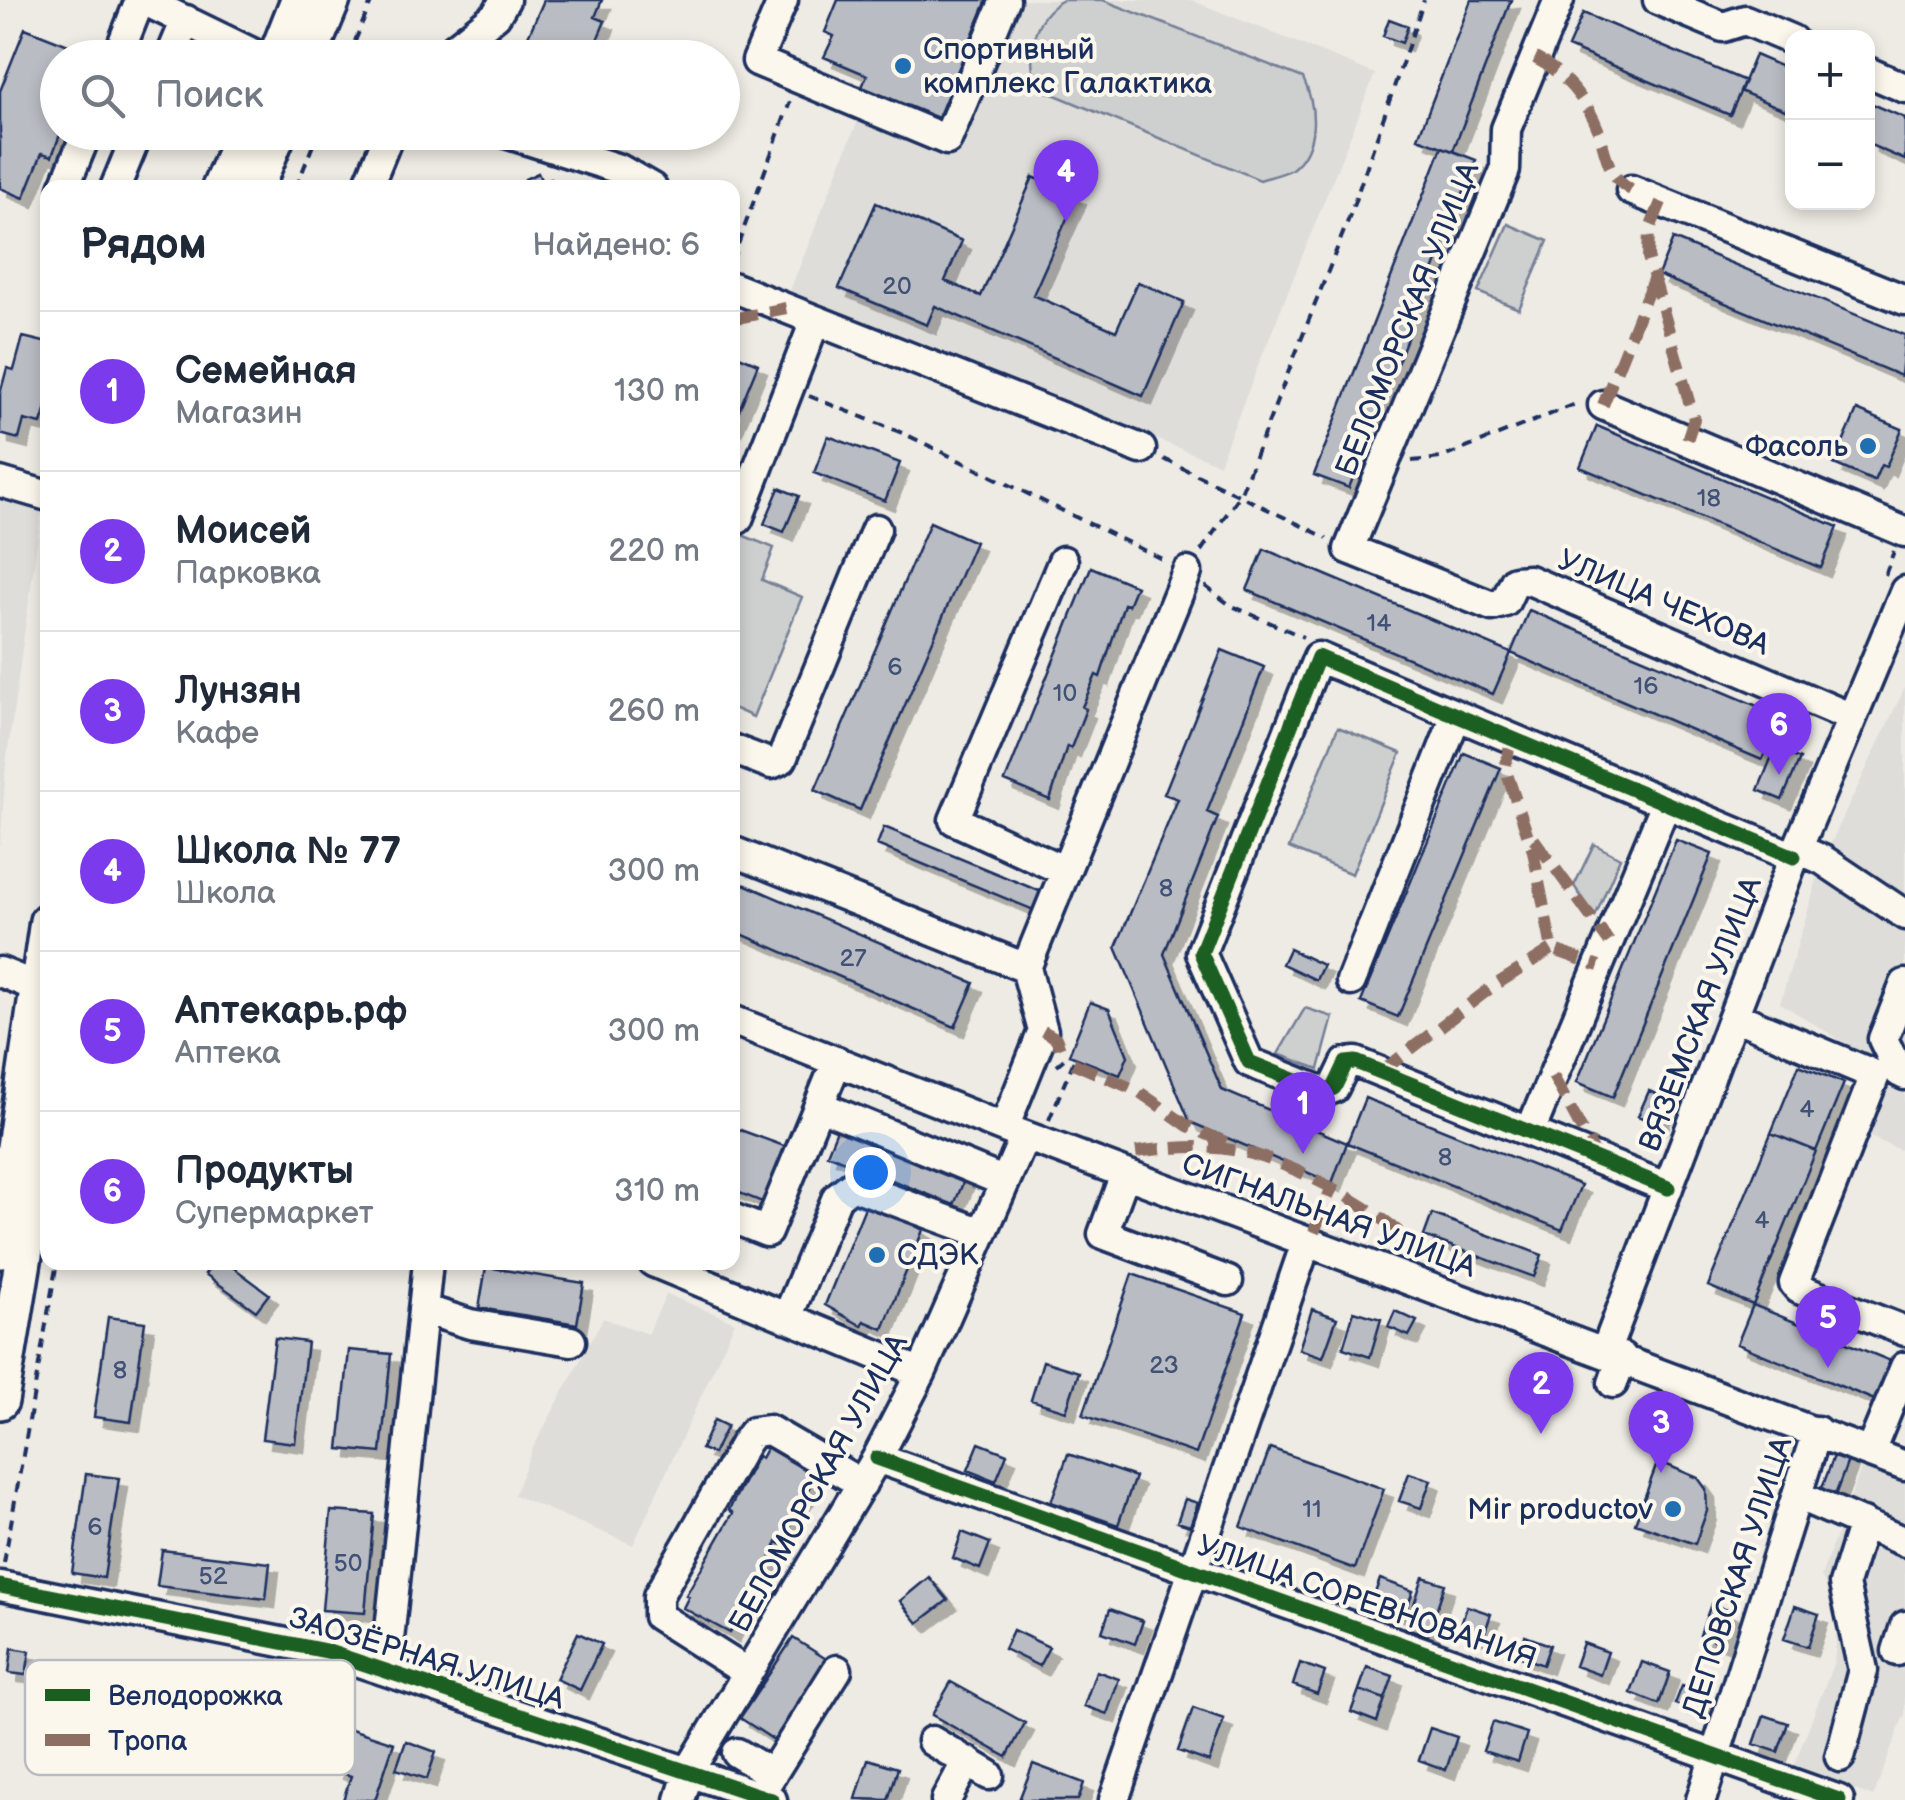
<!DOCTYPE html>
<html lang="ru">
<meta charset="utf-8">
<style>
body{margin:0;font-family:"Balsamiq Sans",sans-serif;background:#f2f2f3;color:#1f2937}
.controls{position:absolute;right:30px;top:30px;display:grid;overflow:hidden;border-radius:20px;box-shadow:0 5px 15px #0003}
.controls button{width:90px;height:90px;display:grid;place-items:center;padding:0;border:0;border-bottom:2px solid #e0e1e3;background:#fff;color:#1f2937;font:50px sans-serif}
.you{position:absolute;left:870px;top:1172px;width:35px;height:35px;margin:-25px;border:8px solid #fff;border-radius:50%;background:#1a73e8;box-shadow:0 0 0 15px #1a73e833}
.badge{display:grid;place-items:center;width:65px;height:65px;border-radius:50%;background:#7c3aed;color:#fff;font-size:32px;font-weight:700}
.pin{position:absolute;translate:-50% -82px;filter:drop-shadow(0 2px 5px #0008)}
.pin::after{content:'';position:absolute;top:52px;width:35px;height:30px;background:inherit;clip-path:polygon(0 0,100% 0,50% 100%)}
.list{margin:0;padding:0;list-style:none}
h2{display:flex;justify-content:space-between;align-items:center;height:130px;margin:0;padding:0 40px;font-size:42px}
h2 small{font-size:32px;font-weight:400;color:#747a83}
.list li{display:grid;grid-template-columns:65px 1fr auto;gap:30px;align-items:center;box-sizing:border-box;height:160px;padding:0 40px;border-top:2px solid #e0e1e3}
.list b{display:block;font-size:38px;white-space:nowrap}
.list p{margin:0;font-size:32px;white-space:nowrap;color:#747a83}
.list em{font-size:32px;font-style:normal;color:#747a83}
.icon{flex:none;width:55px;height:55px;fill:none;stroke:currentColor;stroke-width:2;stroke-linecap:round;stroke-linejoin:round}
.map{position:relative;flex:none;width:1905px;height:1800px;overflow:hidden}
.search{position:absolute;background:#fff;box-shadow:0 5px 15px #0003;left:40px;top:40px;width:700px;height:110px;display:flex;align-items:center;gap:25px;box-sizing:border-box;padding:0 35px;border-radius:55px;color:#747a83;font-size:38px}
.panel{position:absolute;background:#fff;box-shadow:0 5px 15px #0003;left:40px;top:180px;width:700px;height:1090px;border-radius:20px}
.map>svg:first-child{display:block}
.built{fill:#deddda}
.green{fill:#cecfcf;stroke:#747f96;stroke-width:2.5}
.building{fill:#b9bcc3;stroke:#1b2f5e;stroke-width:2.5;filter:url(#shadow)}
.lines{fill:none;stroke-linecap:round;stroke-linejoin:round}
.minor-casing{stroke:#1b2f5e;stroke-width:35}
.major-casing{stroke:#1b2f5e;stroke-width:42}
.path{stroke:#1b2f5e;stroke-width:4;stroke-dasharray:10 8;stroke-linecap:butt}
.minor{stroke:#fbf7ec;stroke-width:28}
.major{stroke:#fbf7ec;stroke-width:35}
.quiet{stroke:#8d6e63;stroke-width:12;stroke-dasharray:25 12;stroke-linecap:butt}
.cycleway-casing{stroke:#fbf7ec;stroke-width:21}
.cycleway{stroke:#1b5e20;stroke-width:15}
.poi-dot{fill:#1f6fb2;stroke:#fbf7ec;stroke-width:4}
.labels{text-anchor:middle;stroke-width:8;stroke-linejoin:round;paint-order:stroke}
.number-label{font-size:25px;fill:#425277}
.poi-label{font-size:30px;fill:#1b2f5e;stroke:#fbf7ec;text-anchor:start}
.street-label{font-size:30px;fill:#1b2f5e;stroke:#fbf7ec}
.key{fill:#fbf7ec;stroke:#b8bbc1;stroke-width:2.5}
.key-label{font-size:28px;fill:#1b2f5e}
</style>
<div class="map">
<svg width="1905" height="1800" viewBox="0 0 1905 1800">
<defs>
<filter id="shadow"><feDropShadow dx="9" dy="9" stdDeviation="0" flood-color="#0004"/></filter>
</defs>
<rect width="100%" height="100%" fill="#eeebe4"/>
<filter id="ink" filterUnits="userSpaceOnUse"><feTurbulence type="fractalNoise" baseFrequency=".01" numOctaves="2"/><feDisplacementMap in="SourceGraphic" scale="20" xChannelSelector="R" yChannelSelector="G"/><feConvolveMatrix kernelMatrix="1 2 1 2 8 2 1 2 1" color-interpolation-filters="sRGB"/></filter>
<g filter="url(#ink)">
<path class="built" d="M1020,0H1191L1375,74L1219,464L789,293L861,113L960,151Z
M0,484L43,501L6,764L0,849Z
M1905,687V1152L1863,1134L1889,1070L1780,1003L1823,860Z
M666,1294L735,1322L633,1545L514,1495L532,1450L603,1318L648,1334Z
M1864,1461L1905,1478V1713L1873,1797L1794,1765L1834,1662L1839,1611L1821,1576Z"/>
<path class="green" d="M1063,0H1103L1303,78C1316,105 1320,147 1292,169C1284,174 1269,177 1260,180L1036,87C1028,54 1030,18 1063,0Z
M1508,224L1548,241L1519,309L1478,292Z
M737,533L774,548L762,580L802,597L753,717L733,708L732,543Z
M1338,727L1401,753L1352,874L1289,848Z
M1594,844L1620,858L1595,917L1574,886Z
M1305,1008L1333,1017L1319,1069L1278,1054Z"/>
<path class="building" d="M544,0H602L595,17L605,21L595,45L585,41L577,58H565L526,41Z
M838,0H987L938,118L862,87L867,75L824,57L834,36L825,32Z
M1471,0H1511L1453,151L1418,138Z
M1583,13L1745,81L1730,115L1568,47Z
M1389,19L1408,26L1402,43L1383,36Z
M25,28L81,50L78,58H58V132H61L52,156L42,153L24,198L0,188V91Z
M1755,55L1792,71V113L1740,91Z
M1868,102L1905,118V160L1868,144Z
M1442,147L1476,160L1349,488L1314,475Z
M538,173L542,182L551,179L554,188H522L525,179Z
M1033,177L1077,196L1033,295L1116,331L1138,282L1184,302L1143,396L935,306L927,325L839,288L876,203L962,241L945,281L981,296Z
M1673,239L1905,335L1901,376L1658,275Z
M23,337L48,343V402L41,424L24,420L19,439L0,434V394L7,368L14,370Z
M732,353L758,364L732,427Z
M1857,410L1902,429L1886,467L1881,465L1874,481L1834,464Z
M1597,426L1838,527L1821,568L1580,467Z
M828,436L900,463L885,501L814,473Z
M779,488L799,496L784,532L764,524Z
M930,522L975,542L860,810L815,790Z
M1264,549L1511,653L1493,694L1247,590Z
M1091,567L1136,586L1128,605L1124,604L1100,677L1096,675L1082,707L1086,709L1071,748L1067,746L1050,800L1005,781Z
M1529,610L1781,716L1762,760L1511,653Z
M1222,650L1264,667L1207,812L1218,817L1164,954L1222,1090L1347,1143L1332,1183L1190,1122L1116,947L1178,799L1164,794Z
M1775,749L1800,759L1782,800L1758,790Z
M1464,753L1501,768L1398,1017L1361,1002Z
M884,827L1044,893L1036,911L877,845Z
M1676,840L1712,854L1613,1097L1577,1082Z
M732,879L974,983L955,1027L732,930Z
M1289,949L1323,965L1316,980L1282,964Z
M1090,1002L1109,1009L1128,1056L1120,1075L1069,1055Z
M1799,1065L1844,1083L1816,1151L1771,1133Z
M1649,1091L1668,1099L1657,1124L1638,1116Z
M1365,1098L1581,1185L1562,1230L1347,1143Z
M732,1127L795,1150L772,1206L732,1190Z
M838,1127L965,1178L954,1205L827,1154Z
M1771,1133L1816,1151L1753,1305L1708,1286Z
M865,1207L884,1214L885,1210L923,1230L883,1329L864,1321L862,1326L825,1305Z
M1432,1214L1542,1255L1534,1277L1424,1236Z
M213,1262H226L269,1294L256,1311L205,1274Z
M486,1267L584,1283L577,1324L479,1308Z
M1132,1274L1245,1313L1196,1454L1083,1415Z
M1753,1305L1893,1362L1877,1401L1737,1344Z
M1312,1309L1337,1318L1323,1357L1299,1349Z
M1354,1311L1381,1319L1370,1357L1343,1348Z
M1395,1311L1417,1321L1409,1336L1388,1327Z
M108,1317L145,1322L131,1422L94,1417Z
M275,1338L307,1342L295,1443L262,1439Z
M349,1350L391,1354L381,1453L339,1449Z
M1043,1361L1079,1372L1066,1411L1031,1400Z
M714,1420L727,1426L713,1454L701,1449Z
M979,1443L1007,1454L996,1481L968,1470Z
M767,1447L814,1471L808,1482L812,1483L788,1521L792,1523L781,1544L777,1542L760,1584L757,1582L747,1601L751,1602L740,1623L736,1621L730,1633L683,1608L689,1596L686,1595L733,1513L729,1510L757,1456L761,1458Z
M1270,1448L1384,1489L1355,1569L1241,1527Z
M1835,1453L1849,1458L1833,1501L1819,1496Z
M1068,1454L1135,1477L1118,1525L1051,1502Z
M1658,1461L1698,1478L1706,1489L1707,1511L1695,1544L1635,1523Z
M1409,1473L1431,1480L1421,1508L1399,1501Z
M86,1474L119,1478L104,1578L72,1573Z
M1185,1499L1198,1503L1190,1526L1177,1522Z
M331,1511L374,1514L365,1613L322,1610Z
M962,1532L990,1543L980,1569L953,1558Z
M162,1550L270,1563L266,1599L157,1586Z
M929,1577L948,1600L918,1623L900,1601Z
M1423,1577L1445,1584L1428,1635L1406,1628Z
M1380,1579L1413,1591L1404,1616L1371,1604Z
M1711,1604L1730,1611L1719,1642L1700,1635Z
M1467,1606L1491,1614L1483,1638L1459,1630Z
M1795,1606L1819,1614L1808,1647L1784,1639Z
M1110,1609L1143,1621L1135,1644L1102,1632Z
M1013,1630L1049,1647L1039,1666L1004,1649Z
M578,1633L602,1644L580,1690L556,1679Z
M1525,1636L1550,1645L1543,1665L1518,1656Z
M793,1638L828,1660L774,1740L740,1718Z
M1583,1643L1608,1652L1600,1675L1575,1666Z
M12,1648L30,1651L26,1675L9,1673Z
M1642,1662L1670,1672L1659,1704L1631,1693Z
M1300,1663L1325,1672L1317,1694L1293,1685Z
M1367,1667L1393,1676L1385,1699L1359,1690Z
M1096,1671L1119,1679L1107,1714L1084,1706Z
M951,1682L1025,1723L1007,1757L932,1715Z
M1682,1686L1709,1696L1703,1714L1675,1704Z
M1359,1690L1385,1699L1377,1722L1351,1712Z
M1193,1708L1224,1719L1209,1762L1178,1751Z
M1764,1715L1788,1723L1778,1752L1754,1744Z
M1493,1722L1527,1733L1518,1762L1483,1751Z
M348,1728L394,1743L375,1800H343L351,1776L334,1770Z
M1430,1728L1457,1737L1446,1770L1419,1760Z
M406,1741L436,1752L427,1779L396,1769Z
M868,1759L898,1768L888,1800L856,1799Z
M1033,1764L1084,1783L1078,1800H1019Z"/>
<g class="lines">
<defs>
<path id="minor" d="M143,0L262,58
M783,0L757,61L947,140L1005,0
M1559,0L1506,129L1505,170L1349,549L1492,606L1505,602L1515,581L1529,580L1852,718
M1658,0L1723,27L1745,20L1792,40
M117,58L140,0
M170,58L186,20
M442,58L496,15L505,0
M1868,72L1905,88
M509,134L619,169L652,188
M64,188L87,132
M115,188L138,132
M367,188L390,132
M1631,190L1905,300
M732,287L1141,449
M1603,405L1905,532
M0,482L48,496
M738,519L815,321
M1063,561L954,820L1065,871
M732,749L771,764L782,759L876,529
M1798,849L1823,860L1905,915
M732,851L1026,968
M0,972L40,988
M1351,981L1456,716
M1905,984L1883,1039L1899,1072L1905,1075
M1734,1016L1875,1075L1794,1283L1799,1289L1905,1331
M732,1020L1004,1128L1905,1466
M820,1106L1005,1182
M1004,1128L1043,1031L1026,968L1187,572
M1530,1132L1666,803
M1125,1174L1103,1234L1228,1281
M1668,1188L1356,1062L1346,1063L1334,1088L1324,1092L1249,1062L1201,953L1318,657L1794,857
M732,1218L767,1232L837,1061
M653,1262L921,1373
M423,1309L470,1324L571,1341
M787,1318L837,1197L852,1185L982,1233
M1606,1350L1794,857L1905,591
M1613,1383L1622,1357
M1870,1452L1905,1367
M877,1458L1839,1800
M1797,1495L1905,1542
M0,1586L326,1651L772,1800
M1897,1651L1905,1626
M386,1669L428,1262
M748,1673L658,1616V1596L745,1443L753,1432L769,1430L862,1484
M932,1741L989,1775
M737,1753L772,1774
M1840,1757L1863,1670L1844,1584L1863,1523
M759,1795L837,1670
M680,1800L689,1771L877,1458L921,1373L1025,1136
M946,1800L967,1761
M1114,1800L1306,1243
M1701,1800L1817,1431"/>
<path id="major" d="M276,58L299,0
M308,58L332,0
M220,188L244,132
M255,188L278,132
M0,1250L48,921
M0,1401L48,1109"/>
</defs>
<use href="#minor" class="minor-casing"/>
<use href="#major" class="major-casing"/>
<path class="path" d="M348,58L372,0
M296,188L318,132
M732,261L790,102
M809,396L905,434L1168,562
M1164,459L1327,538
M1412,461L1441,458L1581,402
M1201,551L1240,495L1349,218L1424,0
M1885,575L1894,551
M1205,586L1230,605L1303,637
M1049,1120L1073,1063L1064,1059L1057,1065
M4,1563L57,1262"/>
<use href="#minor" class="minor"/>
<use href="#major" class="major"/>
<path class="quiet" d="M1535,58C1562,71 1587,100 1598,129C1606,152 1607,177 1631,190
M1661,202L1649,231L1648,257L1694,419L1687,440
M732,319L786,308
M1603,405L1654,277
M1511,740L1505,768L1533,851L1552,949L1599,966
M1534,839L1609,942
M1043,1031L1056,1038L1064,1059
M1073,1063L1138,1091L1188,1126L1227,1143
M1381,1072L1492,987L1552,949
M1553,1076L1597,1158
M1136,1152C1172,1147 1207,1144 1243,1152C1287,1161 1367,1203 1400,1233
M1314,1232L1331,1189"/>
<defs>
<path id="cycleway" d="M1668,1188L1356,1062L1346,1063L1334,1088L1324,1092L1249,1062L1201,953L1318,657L1794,857
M877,1458L1839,1800
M0,1586L326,1651L772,1800"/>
</defs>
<use href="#cycleway" class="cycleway-casing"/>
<use href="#cycleway" class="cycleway"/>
</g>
</g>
<g class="poi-dot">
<circle cx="903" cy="66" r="10"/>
<circle cx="1868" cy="446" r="10"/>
<circle cx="877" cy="1255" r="10"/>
<circle cx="1673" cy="1509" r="10"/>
</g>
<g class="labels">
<g class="number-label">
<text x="897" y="294">20</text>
<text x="1709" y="506">18</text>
<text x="1379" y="631">14</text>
<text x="895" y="675">6</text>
<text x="1646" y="694">16</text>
<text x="1065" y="701">10</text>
<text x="1166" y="896">8</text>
<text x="853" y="966">27</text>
<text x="1807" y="1117">4</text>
<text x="1445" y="1165">8</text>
<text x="1762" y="1228">4</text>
<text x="1164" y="1373">23</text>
<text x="120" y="1378">8</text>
<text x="1312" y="1517">11</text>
<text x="95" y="1535">6</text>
<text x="348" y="1571">50</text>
<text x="213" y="1584">52</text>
</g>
<g class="poi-label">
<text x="923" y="59">Спортивный<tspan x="923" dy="34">комплекс Галактика</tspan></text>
<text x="1848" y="456" text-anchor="end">Фасоль</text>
<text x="897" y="1265">СДЭК</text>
<text x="1653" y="1519" text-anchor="end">Mir productov</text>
</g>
<g class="street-label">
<text transform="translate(1407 319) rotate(-68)" y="10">БЕЛОМОРСКАЯ УЛИЦА</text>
<text transform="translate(1664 602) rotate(23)" y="10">УЛИЦА ЧЕХОВА</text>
<text transform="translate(1700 1014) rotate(-69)" y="10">ВЯЗЕМСКАЯ УЛИЦА</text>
<text transform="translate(1329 1215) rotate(20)" y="10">СИГНАЛЬНАЯ УЛИЦА</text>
<text transform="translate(818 1483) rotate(-61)" y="10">БЕЛОМОРСКАЯ УЛИЦА</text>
<text transform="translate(1737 1577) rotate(-72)" y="10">ДЕПОВСКАЯ УЛИЦА</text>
<text transform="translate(1367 1602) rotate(19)" y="10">УЛИЦА СОРЕВНОВАНИЯ</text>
<text transform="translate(427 1658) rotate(17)" y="10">ЗАОЗЁРНАЯ УЛИЦА</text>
</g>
</g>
<rect x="25" y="1660" width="330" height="115" rx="15" class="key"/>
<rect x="45" y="1689" width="45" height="12" fill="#1b5e20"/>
<rect x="45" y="1734" width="45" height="12" fill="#8d6e63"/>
<g class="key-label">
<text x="108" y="1705">Велодорожка</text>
<text x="108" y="1750">Тропа</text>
</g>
</svg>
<div class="controls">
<button>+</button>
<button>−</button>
</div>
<div class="you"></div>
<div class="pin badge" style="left:1303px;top:1154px">1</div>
<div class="pin badge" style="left:1541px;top:1434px">2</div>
<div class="pin badge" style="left:1661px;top:1473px">3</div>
<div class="pin badge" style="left:1066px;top:222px">4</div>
<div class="pin badge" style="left:1828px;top:1368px">5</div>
<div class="pin badge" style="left:1779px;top:775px">6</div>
<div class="search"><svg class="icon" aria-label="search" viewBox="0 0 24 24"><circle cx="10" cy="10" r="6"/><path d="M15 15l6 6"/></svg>Поиск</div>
<section class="panel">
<h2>Рядом<small>Найдено: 6</small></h2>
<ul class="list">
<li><span class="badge">1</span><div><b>Семейная</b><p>Магазин</p></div><em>130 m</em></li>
<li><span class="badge">2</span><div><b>Моисей</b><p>Парковка</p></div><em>220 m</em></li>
<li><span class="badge">3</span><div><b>Лунзян</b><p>Кафе</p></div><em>260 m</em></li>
<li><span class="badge">4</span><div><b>Школа № 77</b><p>Школа</p></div><em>300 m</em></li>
<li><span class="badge">5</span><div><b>Аптекарь.рф</b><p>Аптека</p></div><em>300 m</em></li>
<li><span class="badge">6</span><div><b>Продукты</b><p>Супермаркет</p></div><em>310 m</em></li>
</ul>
</section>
</div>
